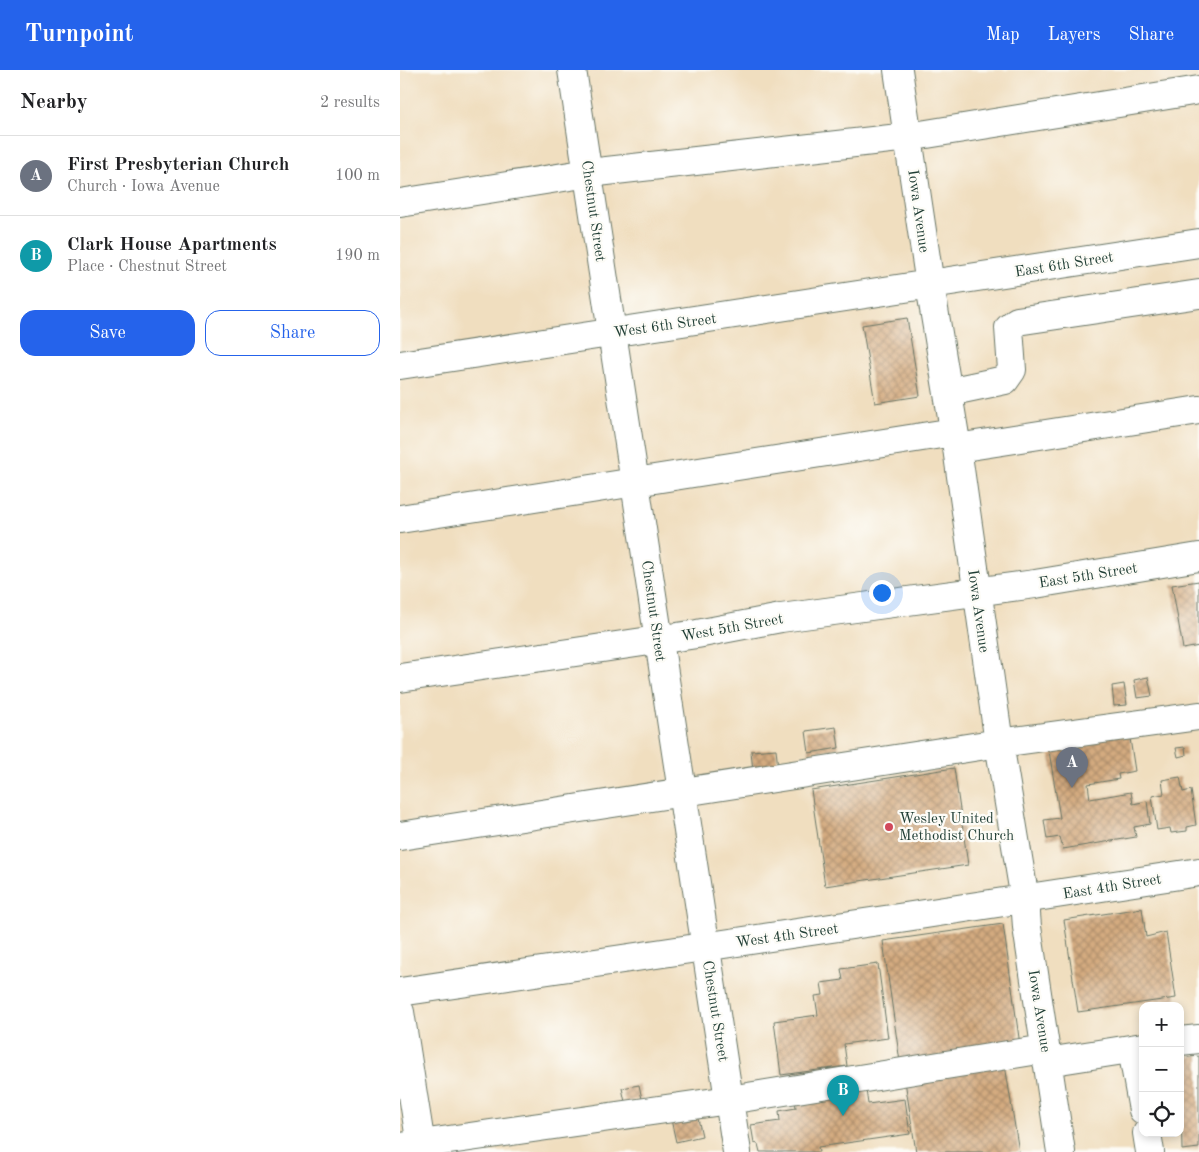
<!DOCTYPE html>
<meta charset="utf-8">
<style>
body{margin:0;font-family:"Old Standard TT",serif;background:#f6f6f6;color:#202124}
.controls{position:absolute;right:15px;bottom:15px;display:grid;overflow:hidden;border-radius:10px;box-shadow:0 2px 8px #0003}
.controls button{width:45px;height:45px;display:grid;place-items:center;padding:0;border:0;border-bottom:1px solid #e0e0e0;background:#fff;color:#202124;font:25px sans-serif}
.you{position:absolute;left:481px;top:522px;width:18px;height:18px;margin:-12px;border:4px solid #fff;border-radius:50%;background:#1a73e8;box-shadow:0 0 0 8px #1a73e833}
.badge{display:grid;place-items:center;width:32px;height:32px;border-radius:50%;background:#2563eb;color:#fff;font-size:16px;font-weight:700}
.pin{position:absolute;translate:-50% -41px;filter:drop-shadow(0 1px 2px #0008)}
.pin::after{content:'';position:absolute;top:26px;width:18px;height:15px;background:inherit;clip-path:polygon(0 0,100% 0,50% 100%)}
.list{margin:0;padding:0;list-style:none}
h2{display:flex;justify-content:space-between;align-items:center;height:65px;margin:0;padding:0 20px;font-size:21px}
h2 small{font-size:16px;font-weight:400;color:#757577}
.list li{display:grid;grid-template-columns:32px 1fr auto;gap:15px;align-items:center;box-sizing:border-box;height:80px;padding:0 20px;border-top:1px solid #e0e0e0}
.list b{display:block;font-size:19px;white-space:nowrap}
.list p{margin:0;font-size:16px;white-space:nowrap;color:#757577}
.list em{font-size:16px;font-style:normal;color:#757577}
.actions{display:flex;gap:10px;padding:15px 20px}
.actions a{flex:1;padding:11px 0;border:1px solid #2563eb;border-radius:15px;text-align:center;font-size:18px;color:#2563eb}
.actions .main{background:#2563eb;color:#fff}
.icon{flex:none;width:28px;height:28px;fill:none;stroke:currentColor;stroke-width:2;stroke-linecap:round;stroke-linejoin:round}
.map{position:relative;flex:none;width:799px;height:1082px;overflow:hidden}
header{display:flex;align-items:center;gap:30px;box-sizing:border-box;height:70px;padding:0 25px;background:#2563eb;color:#fff}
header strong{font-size:24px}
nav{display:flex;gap:28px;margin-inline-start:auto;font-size:18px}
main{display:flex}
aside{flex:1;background:#fff}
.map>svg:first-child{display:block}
.building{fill:url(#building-cross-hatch)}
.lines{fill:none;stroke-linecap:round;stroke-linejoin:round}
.minor-casing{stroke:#687565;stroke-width:30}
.minor{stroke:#fff;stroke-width:28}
.poi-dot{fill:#d1495b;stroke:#fdfcf7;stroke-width:2}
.labels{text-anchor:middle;stroke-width:4.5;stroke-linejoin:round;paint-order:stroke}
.street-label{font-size:15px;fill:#1f3d34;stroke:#fdfcf7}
.poi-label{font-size:15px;fill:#1f3d34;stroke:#fdfcf7;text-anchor:start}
</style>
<header>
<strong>Turnpoint</strong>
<nav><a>Map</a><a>Layers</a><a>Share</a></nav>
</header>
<main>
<aside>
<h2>Nearby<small>2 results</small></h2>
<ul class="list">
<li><span class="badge" style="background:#6b7280">A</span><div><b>First Presbyterian Church</b><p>Church · Iowa Avenue</p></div><em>100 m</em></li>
<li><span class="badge" style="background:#0f9aa8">B</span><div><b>Clark House Apartments</b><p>Place · Chestnut Street</p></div><em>190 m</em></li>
</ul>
<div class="actions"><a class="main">Save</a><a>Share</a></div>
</aside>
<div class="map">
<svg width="799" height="1082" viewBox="0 0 799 1082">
<defs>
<pattern id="building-cross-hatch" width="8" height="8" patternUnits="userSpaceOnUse" patternTransform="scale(1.25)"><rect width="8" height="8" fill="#d4ab80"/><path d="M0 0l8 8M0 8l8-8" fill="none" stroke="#ab8c6a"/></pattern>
</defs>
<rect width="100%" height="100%" fill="#fdfcf7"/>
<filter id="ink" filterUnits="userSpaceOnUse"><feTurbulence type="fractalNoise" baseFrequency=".02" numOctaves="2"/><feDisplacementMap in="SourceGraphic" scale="10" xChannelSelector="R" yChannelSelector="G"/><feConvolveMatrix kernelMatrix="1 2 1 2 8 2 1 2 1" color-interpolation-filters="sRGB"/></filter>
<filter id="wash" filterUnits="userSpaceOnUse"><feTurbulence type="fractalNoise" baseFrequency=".0096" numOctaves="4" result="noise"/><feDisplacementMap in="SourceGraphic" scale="20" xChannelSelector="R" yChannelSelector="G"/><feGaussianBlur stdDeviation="1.12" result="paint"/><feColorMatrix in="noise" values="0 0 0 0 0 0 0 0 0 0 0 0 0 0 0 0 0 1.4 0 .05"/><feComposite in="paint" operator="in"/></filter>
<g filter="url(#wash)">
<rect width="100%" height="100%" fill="#f0debf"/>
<g id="blocks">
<path class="building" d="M507,248L520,326L475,333L462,255Z
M799,511V576L783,579L772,515Z
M748,607L752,626L737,628L734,610Z
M724,614L727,635L714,636L712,616Z
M436,657L439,678L409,683L406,661Z
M729,662L735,701L718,704L719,709L688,714L690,729L731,722L733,734L747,731L750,754L734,757L736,767L663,779L660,767L647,769L644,750L660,748L648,675Z
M785,677L786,685L778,687L776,678Z
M376,679L378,698L353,701L351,681Z
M554,698L568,795L425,816L411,720Z
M780,707L783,722L791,720L796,755L787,757V761L771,763L770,758L757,760L752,726L764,724L762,710Z
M742,838L746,867L766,862L776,928L678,942L664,850Z
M603,854L620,975L500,992L483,871Z
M478,894L488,968L444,974L447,996L381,1005L374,951L418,945L415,926L423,925L421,913L443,910L441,899Z
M799,986V1078L782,1080L780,988Z
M605,995L619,1082H516L505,1011Z
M239,1015L242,1029L225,1032L222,1018Z
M466,1020L468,1034L505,1029L510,1064L418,1077L419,1082H360L358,1074L354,1073L351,1055L380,1051L379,1041L396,1038L395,1029Z
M296,1040L302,1066L276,1072L270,1045Z"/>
</g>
</g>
<g filter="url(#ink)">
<use href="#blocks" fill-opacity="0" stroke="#687565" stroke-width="1"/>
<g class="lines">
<defs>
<path id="minor" d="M172,0L337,1082
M498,0L530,215L557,378L599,673L625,830L627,857L661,1082
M0,133L189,103L508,67L799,20
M0,295L799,173
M548,322L605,310L612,300L609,258L617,251L799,224
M557,378L799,340
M0,449L554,362
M0,608L297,564L381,548L635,514L799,487
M0,766L599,673L799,646
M0,922C266,882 533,844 799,802
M0,942L22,1082
M780,971L799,969
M732,979L743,1040
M647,992L743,977
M747,1063L750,1082
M0,1077L329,1030L645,979"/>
</defs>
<use href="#minor" class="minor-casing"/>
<use href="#minor" class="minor"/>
</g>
</g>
<circle class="poi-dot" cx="489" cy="757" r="5"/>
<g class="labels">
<g class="street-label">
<text transform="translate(194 141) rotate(82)" y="5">Chestnut Street</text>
<text transform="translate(519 141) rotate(82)" y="5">Iowa Avenue</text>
<text transform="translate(664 194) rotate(-9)" y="5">East 6th Street</text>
<text transform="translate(265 255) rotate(-8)" y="5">West 6th Street</text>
<text transform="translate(688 505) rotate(-9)" y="5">East 5th Street</text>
<text transform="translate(254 541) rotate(82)" y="5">Chestnut Street</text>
<text transform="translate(579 541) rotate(82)" y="5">Iowa Avenue</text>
<text transform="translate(332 557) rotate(-10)" y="5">West 5th Street</text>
<text transform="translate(712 816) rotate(-9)" y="5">East 4th Street</text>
<text transform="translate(387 865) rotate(-8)" y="5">West 4th Street</text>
<text transform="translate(316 941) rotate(81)" y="5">Chestnut Street</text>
<text transform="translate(640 941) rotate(81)" y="5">Iowa Avenue</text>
</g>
<g class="poi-label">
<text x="499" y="753">Wesley United<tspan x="499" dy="17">Methodist Church</tspan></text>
</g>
</g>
</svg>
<div class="controls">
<button>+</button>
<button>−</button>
<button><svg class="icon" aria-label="locate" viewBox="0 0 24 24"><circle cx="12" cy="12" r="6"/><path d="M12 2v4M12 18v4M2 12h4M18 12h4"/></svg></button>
</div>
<div class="you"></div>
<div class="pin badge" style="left:672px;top:718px;background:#6b7280">A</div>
<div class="pin badge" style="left:443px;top:1046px;background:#0f9aa8">B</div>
</div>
</main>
